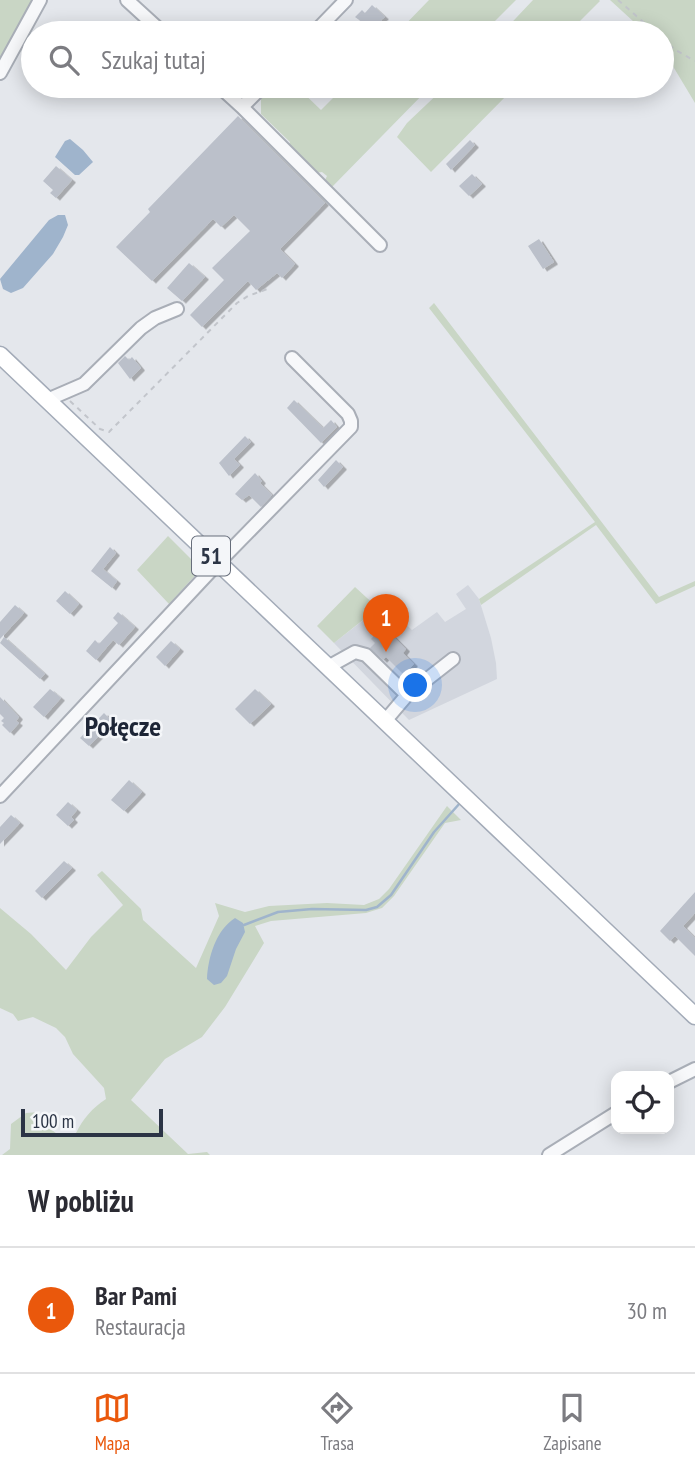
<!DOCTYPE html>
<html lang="pl">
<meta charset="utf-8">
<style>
body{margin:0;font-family:"PT Sans Narrow",sans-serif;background:#f2f2f3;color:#2b2b33}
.controls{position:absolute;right:21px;bottom:21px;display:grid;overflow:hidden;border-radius:14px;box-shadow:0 4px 18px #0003}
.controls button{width:63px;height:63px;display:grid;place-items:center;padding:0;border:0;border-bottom:2px solid #e1e1e2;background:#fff;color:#2b2b33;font:35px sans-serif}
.scale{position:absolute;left:21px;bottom:18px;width:142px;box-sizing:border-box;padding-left:7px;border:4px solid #2b3445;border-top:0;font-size:19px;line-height:24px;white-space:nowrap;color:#2b3445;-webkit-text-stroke:5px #f4f6f9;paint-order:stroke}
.you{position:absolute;left:416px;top:686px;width:24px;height:24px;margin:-18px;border:5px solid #fff;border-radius:50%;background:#1a73e8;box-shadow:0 0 0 10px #1a73e833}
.badge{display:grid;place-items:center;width:46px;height:46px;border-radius:50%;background:#ea580c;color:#fff;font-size:23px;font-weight:700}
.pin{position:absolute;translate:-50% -58px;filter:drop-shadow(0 2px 4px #0008)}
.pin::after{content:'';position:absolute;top:37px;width:24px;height:21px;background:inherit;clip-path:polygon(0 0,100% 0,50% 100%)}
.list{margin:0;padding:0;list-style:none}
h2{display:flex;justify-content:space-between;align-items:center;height:91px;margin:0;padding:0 28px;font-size:30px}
h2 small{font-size:23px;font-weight:400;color:#7c7c81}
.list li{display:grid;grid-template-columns:46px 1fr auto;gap:21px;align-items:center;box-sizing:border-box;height:126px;padding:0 28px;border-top:2px solid #e1e1e2}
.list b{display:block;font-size:26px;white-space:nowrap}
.list p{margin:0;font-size:23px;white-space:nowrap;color:#7c7c81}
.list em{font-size:23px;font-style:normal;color:#7c7c81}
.icon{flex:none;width:38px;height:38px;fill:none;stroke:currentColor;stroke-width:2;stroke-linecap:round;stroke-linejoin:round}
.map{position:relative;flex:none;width:695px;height:1155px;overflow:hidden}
.search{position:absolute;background:#fff;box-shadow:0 4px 18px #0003;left:21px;right:21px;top:21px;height:77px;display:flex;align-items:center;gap:18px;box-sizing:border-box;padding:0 24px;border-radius:38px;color:#7c7c81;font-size:26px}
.sheet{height:217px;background:#fff}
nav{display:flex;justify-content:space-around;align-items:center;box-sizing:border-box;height:98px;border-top:2px solid #e1e1e2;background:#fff;font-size:19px;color:#7c7c81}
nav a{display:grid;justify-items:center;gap:4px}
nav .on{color:#ea580c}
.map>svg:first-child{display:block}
.built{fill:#d2d6de}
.green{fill:#c9d6c5}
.water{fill:#9fb4cc}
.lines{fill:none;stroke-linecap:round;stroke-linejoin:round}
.stream{stroke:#9fb4cc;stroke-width:2.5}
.building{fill:#bbc0ca;filter:url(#shadow)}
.minor-casing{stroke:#a9aeb7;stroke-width:16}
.major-casing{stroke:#a3abb8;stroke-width:19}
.path{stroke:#c2c5cb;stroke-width:2;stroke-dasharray:5 5;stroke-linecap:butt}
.minor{stroke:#f7f8fa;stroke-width:12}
.major{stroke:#fff;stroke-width:16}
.labels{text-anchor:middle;stroke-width:5;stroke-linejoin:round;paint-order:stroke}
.shield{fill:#f4f6f9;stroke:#676e7b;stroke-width:2}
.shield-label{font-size:23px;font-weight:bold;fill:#2b3445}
.quarter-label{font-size:28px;font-weight:bold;fill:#1d2536;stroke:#f4f6f9}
</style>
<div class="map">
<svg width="695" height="1155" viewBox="0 0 695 1155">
<defs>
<filter id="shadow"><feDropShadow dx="4" dy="2.5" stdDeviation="0" flood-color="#0004"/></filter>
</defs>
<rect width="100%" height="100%" fill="#e4e7ec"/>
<path class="built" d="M468,585L479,599L491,638L496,663L497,679L409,720L334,643L384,604L412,630L437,612L445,622L466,609L456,594Z"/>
<path class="green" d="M0,0H36L0,65Z
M429,0H516L483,33H397Z
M533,0H599L600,1L568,33H502Z
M610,0H695V103L662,48V33H646Z
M274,86H296L321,110L345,86H431L331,188L324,182L327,176L322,172L316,173L288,146L290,142L261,114V99Z
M446,86H516L431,172L397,137L407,123Z
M434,303L659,597L695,581V586L656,604L596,525L481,605L479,599L595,522L429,308Z
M168,536L201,569L169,604L137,570Z
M355,587L378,608L334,643L317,626Z
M447,806L461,820L445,823L394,896L382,908L366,913L271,921L255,926L264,943L225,1007L202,1037L165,1059L131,1100L188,1154L207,1152L210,1155H2L10,1149L11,1124L26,1113L39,1112L48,1127L61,1137L76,1133C83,1119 92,1108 106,1099L104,1088L73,1054L65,1037L56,1028L33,1017L18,1021L13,1014L0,1008V908L31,934L66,970L91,937L123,905L97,875L102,871L141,909L143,920L196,968L219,916L215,903L245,912L269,906L327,903L364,905L379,899L389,889Z"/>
<path class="water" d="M70,139L83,150L93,162L79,175H75L55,157L65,141Z
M58,215H65L68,225L63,237L53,254L23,288L11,293L3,289L0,279L49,220Z
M235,918L243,923L245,932L236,949L227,976L221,983L214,985L207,979C208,957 216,930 235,918Z"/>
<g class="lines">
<path class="stream" d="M244,925L278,912L312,909L366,910L377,907L391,895L434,832L460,803"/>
</g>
<path class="building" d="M372,5L385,17L381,20L385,24L377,33L355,17L362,10L365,13Z
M238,116L325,203L280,249L295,264L282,278L277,273L256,290L248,281L202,327L190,315L224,280L212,268L250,231L234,215L221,227L213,219L152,281L116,247L150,212L148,209Z
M470,140L475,145L451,170L446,164Z
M56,166L72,180L56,198L50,193L53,190L43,181Z
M472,174L482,184L469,196L459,186Z
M539,239L554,262L543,269L528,246Z
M189,263L205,277L182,301L167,288Z
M125,356L129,360L132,357L141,368L130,379L118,363Z
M294,400L323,428L331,420L337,427L321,443L287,408Z
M245,436L251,442L234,459L240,465L229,476L219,463Z
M336,460L343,467L324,487L318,480Z
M255,473L262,481L260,483L272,495L261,507L249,495L242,500L235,494Z
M110,547L116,553L103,569L117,581L112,588L91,571Z
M65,591L79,604L70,614L56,601Z
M15,605L24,613L0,639V622Z
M118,612L135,627L119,645L113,640L96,660L86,651L95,640L99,644L118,623L113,618Z
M383,626L406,649L403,653L414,664L409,669L415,675L410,681L386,657L383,660L370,648L375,643L371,639Z
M4,637L45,674L40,679L0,643Z
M171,641L180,649L165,666L156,657Z
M50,689L61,698L44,717L33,707Z
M255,689L271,704L250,724L235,709Z
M0,697L19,717L16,721L19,723L10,733L2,725L4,723L1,721L4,718L0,714Z
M104,713L113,722L89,746L80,738Z
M129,780L142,792L124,811L111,800Z
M68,802L77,810L71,817L74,820L68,826L56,815Z
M11,815L20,823L0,844V827Z
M64,861L72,868L42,898L35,891Z
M695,892V913L683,926L695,938V956L675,936L670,941L660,931Z"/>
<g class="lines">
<defs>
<path id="minor" d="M127,0L163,33
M314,33L346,0
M0,73L40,0
M219,86L242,107L263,86
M242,107L380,245
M47,400L84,384L141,328L155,318L177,309
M328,667L355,652L366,655L407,695L385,721
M407,695L453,659
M0,796L218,563L351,427V421L348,414L292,358
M669,1082L695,1069
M549,1155L616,1113"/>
<path id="major" d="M0,355L695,1016"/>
</defs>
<use href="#minor" class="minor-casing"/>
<use href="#major" class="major-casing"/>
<path class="path" d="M618,0L656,33
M662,38L674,49L695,61
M70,401L100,429L109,432L237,303L248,296L270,288"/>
<use href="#minor" class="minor"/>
<use href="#major" class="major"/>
</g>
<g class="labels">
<rect class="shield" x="192" y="536.5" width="38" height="39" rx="5"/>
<g class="shield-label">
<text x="211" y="564">51</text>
</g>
<g class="quarter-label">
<text x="123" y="736">Połęcze</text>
</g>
</g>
</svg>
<div class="controls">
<button><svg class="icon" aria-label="locate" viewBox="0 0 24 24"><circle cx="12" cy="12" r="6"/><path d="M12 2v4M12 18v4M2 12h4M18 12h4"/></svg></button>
</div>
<div class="scale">100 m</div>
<div class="you"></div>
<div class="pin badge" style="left:386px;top:652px">1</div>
<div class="search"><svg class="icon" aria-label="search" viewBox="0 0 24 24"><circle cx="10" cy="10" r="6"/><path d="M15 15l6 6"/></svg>Szukaj tutaj</div>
</div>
<section class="sheet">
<h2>W pobliżu<small></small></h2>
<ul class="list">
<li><span class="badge">1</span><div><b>Bar Pami</b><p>Restauracja</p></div><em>30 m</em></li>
</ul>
</section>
<nav>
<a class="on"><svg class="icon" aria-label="map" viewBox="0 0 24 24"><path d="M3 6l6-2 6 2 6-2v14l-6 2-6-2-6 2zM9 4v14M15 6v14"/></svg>Mapa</a>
<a><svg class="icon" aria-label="directions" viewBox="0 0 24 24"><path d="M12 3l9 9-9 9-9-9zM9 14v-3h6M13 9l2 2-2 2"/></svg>Trasa</a>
<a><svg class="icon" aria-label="saved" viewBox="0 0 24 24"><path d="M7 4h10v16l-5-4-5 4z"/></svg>Zapisane</a>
</nav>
